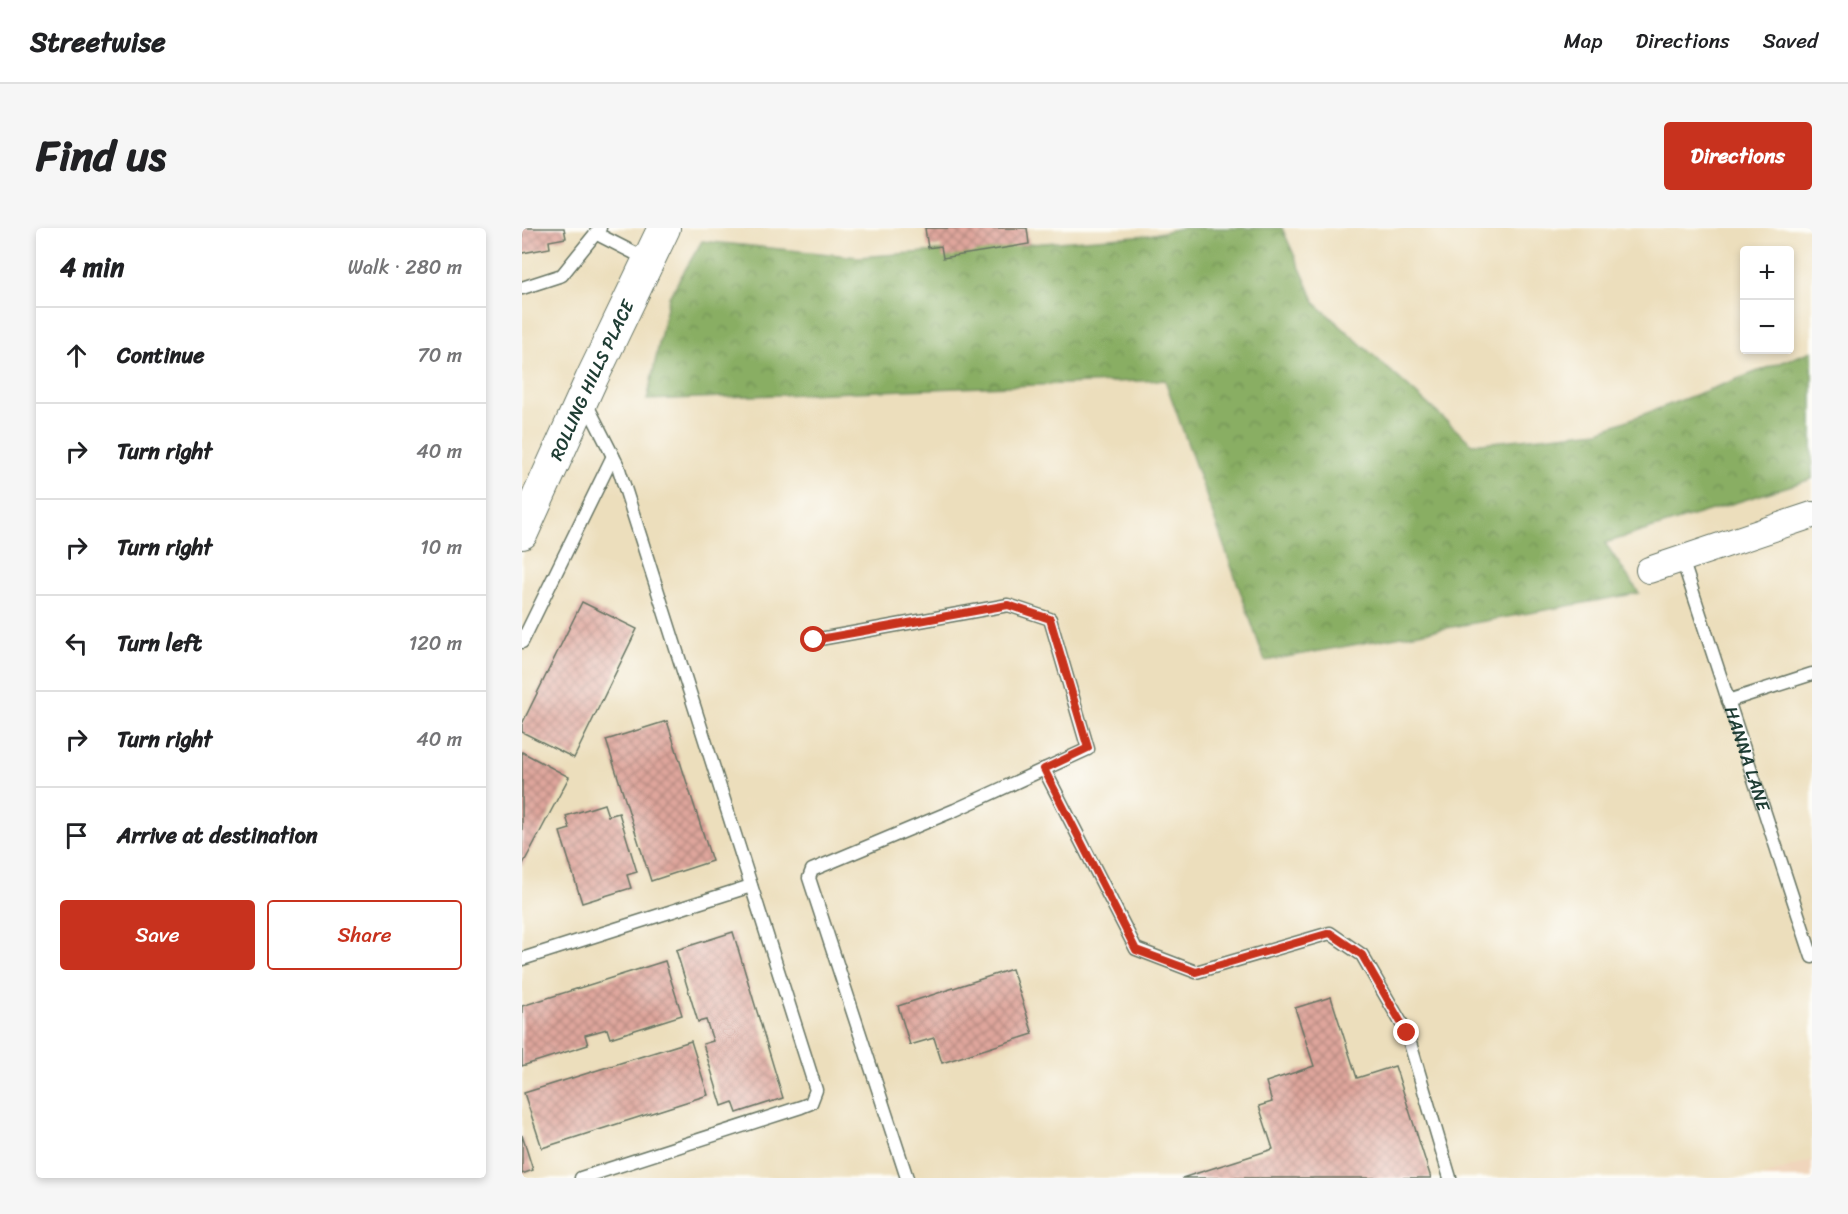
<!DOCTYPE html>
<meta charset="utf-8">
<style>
body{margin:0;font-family:Sriracha,sans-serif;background:#f6f6f6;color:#202124}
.controls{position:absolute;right:18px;top:18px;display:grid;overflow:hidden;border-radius:6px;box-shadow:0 3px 9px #0003}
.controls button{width:54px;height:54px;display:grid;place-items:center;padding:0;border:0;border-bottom:2px solid #e0e0e0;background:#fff;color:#202124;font:30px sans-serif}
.stop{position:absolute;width:18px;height:18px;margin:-14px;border:4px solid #c8321e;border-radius:50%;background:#fff}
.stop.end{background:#c8321e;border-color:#fff;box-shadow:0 2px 6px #0008}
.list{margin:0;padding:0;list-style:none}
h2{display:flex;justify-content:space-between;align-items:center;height:78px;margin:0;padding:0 24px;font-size:26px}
h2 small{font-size:20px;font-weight:400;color:#757577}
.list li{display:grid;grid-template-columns:39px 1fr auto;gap:18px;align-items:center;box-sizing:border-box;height:96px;padding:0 24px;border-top:2px solid #e0e0e0}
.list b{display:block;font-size:22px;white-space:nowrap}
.list em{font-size:20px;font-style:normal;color:#757577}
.actions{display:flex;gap:12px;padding:18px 24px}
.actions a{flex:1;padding:14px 0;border:2px solid #c8321e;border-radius:6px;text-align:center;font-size:21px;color:#c8321e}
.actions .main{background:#c8321e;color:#fff}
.icon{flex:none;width:33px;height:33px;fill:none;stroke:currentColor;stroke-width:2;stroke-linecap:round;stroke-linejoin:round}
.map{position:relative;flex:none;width:1290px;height:950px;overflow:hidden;border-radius:6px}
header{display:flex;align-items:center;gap:36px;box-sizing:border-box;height:84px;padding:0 30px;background:#fff;border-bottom:2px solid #e0e0e0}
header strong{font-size:28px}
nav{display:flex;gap:33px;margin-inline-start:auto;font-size:21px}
.intro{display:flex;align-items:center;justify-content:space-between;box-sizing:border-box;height:144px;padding:0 36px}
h1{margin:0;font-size:42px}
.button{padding:15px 27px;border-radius:6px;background:#c8321e;color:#fff;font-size:21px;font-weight:700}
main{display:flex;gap:36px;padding:0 36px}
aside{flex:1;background:#fff;border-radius:6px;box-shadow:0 3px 9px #0003}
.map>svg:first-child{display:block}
.built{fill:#f0d5bc}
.forest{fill:url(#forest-crowns);stroke:#54764c;stroke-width:1.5}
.building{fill:url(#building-cross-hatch)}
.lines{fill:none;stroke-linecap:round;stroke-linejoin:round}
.service-casing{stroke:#677564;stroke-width:15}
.minor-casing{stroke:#677564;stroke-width:28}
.tertiary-casing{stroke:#677564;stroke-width:34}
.service{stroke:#fff;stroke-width:12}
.minor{stroke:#fff;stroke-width:26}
.tertiary{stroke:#fff;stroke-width:32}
.route{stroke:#c8321e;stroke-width:8}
.labels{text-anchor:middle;stroke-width:5;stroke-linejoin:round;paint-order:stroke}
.street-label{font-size:18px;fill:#1f3d34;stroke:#fdfcf7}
</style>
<header>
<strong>Streetwise</strong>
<nav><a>Map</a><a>Directions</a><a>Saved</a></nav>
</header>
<div class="intro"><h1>Find us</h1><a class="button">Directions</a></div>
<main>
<aside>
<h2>4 min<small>Walk · 280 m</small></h2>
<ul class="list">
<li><svg class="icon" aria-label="ahead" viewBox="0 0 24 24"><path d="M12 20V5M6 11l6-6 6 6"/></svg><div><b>Continue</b></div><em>70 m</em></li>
<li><svg class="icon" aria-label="right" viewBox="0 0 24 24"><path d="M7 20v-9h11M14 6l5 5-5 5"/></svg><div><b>Turn right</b></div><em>40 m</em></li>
<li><svg class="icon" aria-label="right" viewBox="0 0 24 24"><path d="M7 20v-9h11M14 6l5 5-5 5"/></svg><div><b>Turn right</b></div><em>10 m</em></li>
<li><svg class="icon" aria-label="left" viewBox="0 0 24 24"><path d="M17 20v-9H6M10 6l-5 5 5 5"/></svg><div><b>Turn left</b></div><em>120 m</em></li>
<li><svg class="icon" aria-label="right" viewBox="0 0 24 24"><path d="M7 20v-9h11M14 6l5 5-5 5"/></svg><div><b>Turn right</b></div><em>40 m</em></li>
<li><svg class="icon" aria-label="arrive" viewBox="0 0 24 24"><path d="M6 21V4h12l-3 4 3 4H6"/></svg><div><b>Arrive at destination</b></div></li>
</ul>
<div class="actions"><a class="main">Save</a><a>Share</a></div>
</aside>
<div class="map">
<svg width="1290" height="950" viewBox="0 0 1290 950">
<defs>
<pattern id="forest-crowns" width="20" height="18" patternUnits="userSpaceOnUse" patternTransform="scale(1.5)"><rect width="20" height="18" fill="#89ae64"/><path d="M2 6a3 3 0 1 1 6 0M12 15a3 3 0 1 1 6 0" fill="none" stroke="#6f8f53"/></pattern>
<pattern id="building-cross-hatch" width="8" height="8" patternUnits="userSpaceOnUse" patternTransform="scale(1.5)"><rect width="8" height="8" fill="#dfa69c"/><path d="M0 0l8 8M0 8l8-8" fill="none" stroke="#b48880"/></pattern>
</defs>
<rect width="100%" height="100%" fill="#fdfcf7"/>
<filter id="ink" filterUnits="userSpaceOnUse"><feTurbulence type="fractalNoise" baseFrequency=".0167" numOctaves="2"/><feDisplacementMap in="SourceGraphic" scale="12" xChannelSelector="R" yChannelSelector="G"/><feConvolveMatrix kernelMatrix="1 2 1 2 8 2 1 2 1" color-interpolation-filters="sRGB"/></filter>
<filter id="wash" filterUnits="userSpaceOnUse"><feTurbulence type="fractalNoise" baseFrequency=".008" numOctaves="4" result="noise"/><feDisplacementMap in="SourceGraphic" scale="24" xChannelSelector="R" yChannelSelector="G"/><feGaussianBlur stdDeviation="1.35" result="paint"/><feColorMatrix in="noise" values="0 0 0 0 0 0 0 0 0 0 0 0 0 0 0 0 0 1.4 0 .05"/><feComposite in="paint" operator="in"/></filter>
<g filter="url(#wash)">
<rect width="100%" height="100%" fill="#ecdebc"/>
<path class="built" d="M1290,932V950H1236Z"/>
<path class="forest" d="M659,0H760L794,76L950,216L1077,203L1290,123V251L1083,315L1117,365L743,433L643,152L125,172L147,69L180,13L337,29L627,7Z"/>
<g id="blocks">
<path class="building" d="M0,0H42L44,10L27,13L28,20L0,25Z
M403,0H505L507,16L421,30L419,18L406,20Z
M60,374L115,401L52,530L0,504V496Z
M145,493L190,633L129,653L84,512Z
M0,524L47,549L0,638Z
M82,576L86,588L97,585L115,644L105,647L109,660L60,675L38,604L48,601L44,588Z
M211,704L261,870L215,885L211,874L200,878L181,816L191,813L184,792L176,794L154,722Z
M143,733L160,787L88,810L85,801L63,807L66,817L0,838V778Z
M490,741L511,806L420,835L412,810L388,817L376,778Z
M809,769L835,850L873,838L909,950H660L751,921L737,878L750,874L744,854L792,838L773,780Z
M169,813L186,867L20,920L2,865Z
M0,907L11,942L0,946Z"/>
</g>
</g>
<g filter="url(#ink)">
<use href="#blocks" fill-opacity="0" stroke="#677564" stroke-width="1.5"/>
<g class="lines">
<defs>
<g id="service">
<path d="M75,6L126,32"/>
<path d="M0,60L40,47L78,0"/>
<path id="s1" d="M1160,331L1290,729"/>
<path d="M292,412L486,377L528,391L566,521L433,582L290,642L287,650L385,950"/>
<path d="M0,414L91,228"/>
<path d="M1206,473L1290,446"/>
<path d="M522,541L614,721L674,744L808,705L840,727L885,805L928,950"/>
<path d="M0,731L229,658"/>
<path d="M59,950L279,879L289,875L294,862L96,238L63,173"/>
</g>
<path id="minor" d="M1127,342L1290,287"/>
<g id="tertiary">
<path id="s2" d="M0,305L69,152L142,0"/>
</g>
</defs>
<use href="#service" class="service-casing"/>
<use href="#minor" class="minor-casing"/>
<use href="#tertiary" class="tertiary-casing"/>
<use href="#service" class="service"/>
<use href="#minor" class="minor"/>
<use href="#tertiary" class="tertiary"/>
</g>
</g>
<g class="lines" filter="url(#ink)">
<path class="route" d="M292,412L486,377L528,391L566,520L522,541L614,722L674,744L808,705L840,727L885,805"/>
</g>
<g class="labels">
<g class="street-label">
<text dy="6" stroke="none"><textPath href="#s2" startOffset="168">ROLLING HILLS PLACE</textPath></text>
<text dy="6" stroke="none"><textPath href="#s1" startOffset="210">HANNA LANE</textPath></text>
</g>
</g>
</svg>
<div class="controls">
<button>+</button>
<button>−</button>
</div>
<div class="stop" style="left:292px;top:412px"></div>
<div class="stop end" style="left:885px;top:805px"></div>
</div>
</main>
